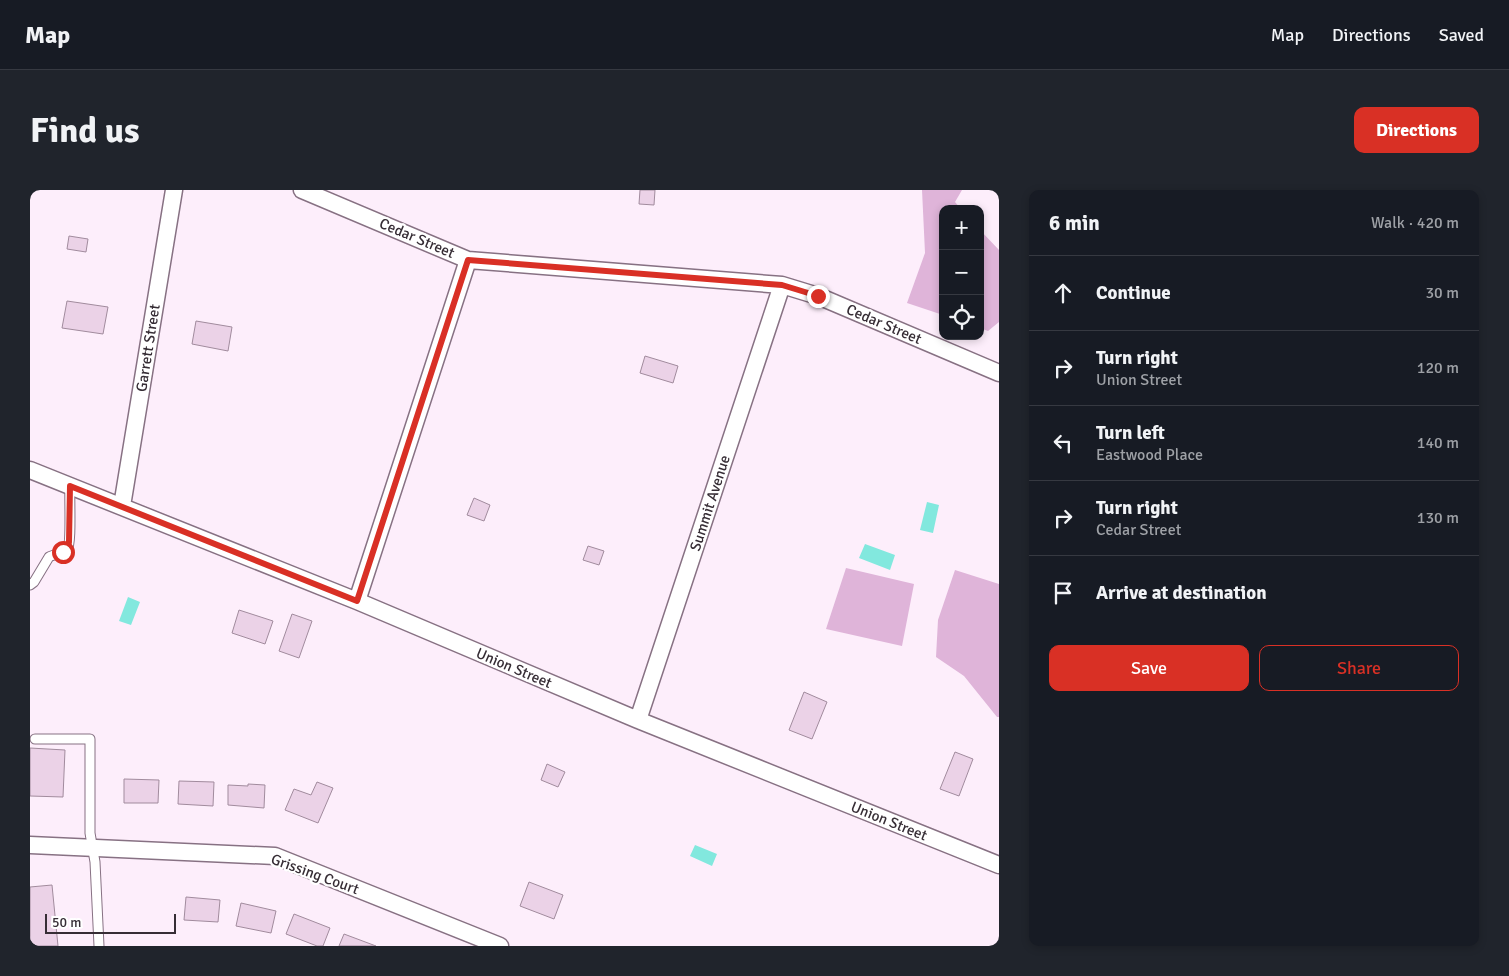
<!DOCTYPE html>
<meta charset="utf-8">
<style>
body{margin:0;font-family:Signika,sans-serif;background:#20242c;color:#f1f3f6}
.controls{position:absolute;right:15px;top:15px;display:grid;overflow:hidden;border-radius:10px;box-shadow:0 2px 8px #0003}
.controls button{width:45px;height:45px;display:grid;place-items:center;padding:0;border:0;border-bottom:1px solid #363941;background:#171b24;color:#f1f3f6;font:25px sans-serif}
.scale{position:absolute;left:15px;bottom:12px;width:131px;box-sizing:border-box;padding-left:5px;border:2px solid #362d35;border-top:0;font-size:14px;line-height:18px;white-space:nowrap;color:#362d35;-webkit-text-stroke:4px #fff;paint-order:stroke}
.stop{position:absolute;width:15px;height:15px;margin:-11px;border:4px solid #d93025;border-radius:50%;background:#fff}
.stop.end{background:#d93025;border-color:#fff;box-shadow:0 1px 5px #0008}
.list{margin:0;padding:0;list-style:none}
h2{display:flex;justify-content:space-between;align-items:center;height:65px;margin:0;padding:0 20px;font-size:21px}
h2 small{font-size:16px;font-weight:400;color:#9ea1a6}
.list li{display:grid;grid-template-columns:32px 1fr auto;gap:15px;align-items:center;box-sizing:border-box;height:75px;padding:0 20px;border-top:1px solid #363941}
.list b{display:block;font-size:19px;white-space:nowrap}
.list p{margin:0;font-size:16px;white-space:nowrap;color:#9ea1a6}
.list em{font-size:16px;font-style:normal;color:#9ea1a6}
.actions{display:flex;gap:10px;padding:15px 20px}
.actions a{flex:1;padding:11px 0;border:1px solid #d93025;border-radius:10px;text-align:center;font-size:18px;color:#d93025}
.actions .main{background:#d93025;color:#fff}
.icon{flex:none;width:28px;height:28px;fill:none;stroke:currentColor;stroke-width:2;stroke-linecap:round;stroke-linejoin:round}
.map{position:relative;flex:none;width:969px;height:756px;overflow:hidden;border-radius:10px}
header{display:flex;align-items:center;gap:30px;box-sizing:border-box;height:70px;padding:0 25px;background:#171b24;border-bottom:1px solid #363941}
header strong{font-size:24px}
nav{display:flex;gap:28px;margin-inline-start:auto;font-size:18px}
.intro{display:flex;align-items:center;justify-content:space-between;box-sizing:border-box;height:120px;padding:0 30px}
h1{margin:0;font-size:35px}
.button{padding:12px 22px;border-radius:10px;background:#d93025;color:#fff;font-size:18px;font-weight:700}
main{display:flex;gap:30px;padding:0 30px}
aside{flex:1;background:#171b24;border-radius:10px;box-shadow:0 2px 8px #0003}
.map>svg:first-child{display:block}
.green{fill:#dfb4d9}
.water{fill:#82e8de}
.building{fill:#ebd2e7;stroke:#a18b9d}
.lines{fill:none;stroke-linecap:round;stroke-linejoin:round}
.service-casing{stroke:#877183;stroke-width:11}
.minor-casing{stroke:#877183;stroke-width:19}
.service{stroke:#fff;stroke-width:9}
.minor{stroke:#fff;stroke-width:16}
.route{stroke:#d93025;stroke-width:6}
.labels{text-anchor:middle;stroke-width:4.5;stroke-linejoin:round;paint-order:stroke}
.street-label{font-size:15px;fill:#362d35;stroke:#fff}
</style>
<header>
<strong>Map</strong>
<nav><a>Map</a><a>Directions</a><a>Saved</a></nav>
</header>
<div class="intro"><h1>Find us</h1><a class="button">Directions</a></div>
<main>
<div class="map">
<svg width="969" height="756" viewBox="0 0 969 756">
<rect width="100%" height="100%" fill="#fdeefb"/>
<path class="green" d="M892,0H932L925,12L931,19H913V125L877,113L895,63Z
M950,40L969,60V132L958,141L950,138Z
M816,378L884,394L872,456L796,439Z
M925,380L969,394V527H967L934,486L906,467L908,430Z"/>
<path class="water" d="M897,312L909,315L903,343L890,340Z
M835,354L865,365L860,380L829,368Z
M98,407L110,412L101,435L89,431Z
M665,655L687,664L682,676L660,666Z"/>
<path class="building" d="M610,0H625L624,15L609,14Z
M39,46L58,49L56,62L37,59Z
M37,111L78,117L73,144L32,138Z
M166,131L202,137L198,161L162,154Z
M615,166L648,176L643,193L610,183Z
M444,308L460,315L454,331L437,325Z
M558,356L574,361L569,375L553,370Z
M209,420L243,431L235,454L202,443Z
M262,424L282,431L269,468L249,461Z
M774,502L797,512L782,549L759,540Z
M0,558L35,560L33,607L0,606Z
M925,562L943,569L929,606L910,599Z
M517,574L535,582L528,597L511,590Z
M94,589L129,590L128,613H94Z
M149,591L184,592L183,616L148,614Z
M287,592L303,598L288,633L255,620L264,599L281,605Z
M218,594L235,595L234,618L198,615V595L218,596Z
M499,692L533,705L524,729L490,716Z
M22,695L28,756H0V697Z
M156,707L190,710L188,732L154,730Z
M211,713L246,721L241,743L206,736Z
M264,724L300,738L293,756H287L256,744Z
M314,744L346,756H309Z"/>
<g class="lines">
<defs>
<path id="service" d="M0,395L4,392L19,367C24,364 33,364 37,360C42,354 39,307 40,296
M5,549H60V643L65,672L69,756"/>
<path id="minor" d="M272,0L438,70L752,95L788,106L969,183
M0,280L327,411L608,530L969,675
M92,316L144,0
M327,411L438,70
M608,530L752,95
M0,655L245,666L470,756"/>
</defs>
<use href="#service" class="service-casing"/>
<use href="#minor" class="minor-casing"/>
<use href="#service" class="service"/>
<use href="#minor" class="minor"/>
</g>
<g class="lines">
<path class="route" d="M33,362L38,358L39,352L40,296L327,411L438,70L752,95L788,106"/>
</g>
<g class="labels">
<g class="street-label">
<text transform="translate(387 48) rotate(23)" y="5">Cedar Street</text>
<text transform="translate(854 134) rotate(23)" y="5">Cedar Street</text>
<text transform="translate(118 158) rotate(-81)" y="5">Garrett Street</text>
<text transform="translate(680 313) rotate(-72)" y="5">Summit Avenue</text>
<text transform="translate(484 478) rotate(23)" y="5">Union Street</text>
<text transform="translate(859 631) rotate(22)" y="5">Union Street</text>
<text transform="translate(285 684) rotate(20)" y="5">Grissing Court</text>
</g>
</g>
</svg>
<div class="controls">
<button>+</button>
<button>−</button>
<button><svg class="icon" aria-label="locate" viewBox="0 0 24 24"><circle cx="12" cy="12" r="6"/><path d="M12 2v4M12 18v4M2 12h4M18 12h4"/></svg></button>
</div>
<div class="scale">50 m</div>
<div class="stop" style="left:33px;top:362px"></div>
<div class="stop end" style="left:788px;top:106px"></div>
</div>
<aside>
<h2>6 min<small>Walk · 420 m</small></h2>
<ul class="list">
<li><svg class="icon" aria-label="ahead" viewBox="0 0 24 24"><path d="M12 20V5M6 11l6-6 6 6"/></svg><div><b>Continue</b></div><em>30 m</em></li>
<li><svg class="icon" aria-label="right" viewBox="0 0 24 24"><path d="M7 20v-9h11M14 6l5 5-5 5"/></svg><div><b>Turn right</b><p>Union Street</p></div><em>120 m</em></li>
<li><svg class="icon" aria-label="left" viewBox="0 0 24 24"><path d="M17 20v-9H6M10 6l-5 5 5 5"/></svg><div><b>Turn left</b><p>Eastwood Place</p></div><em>140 m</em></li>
<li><svg class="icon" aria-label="right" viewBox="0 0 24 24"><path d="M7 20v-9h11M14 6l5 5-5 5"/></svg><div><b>Turn right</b><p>Cedar Street</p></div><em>130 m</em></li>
<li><svg class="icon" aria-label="arrive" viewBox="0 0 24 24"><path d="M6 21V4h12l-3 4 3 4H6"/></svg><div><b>Arrive at destination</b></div></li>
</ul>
<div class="actions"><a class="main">Save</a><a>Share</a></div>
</aside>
</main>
